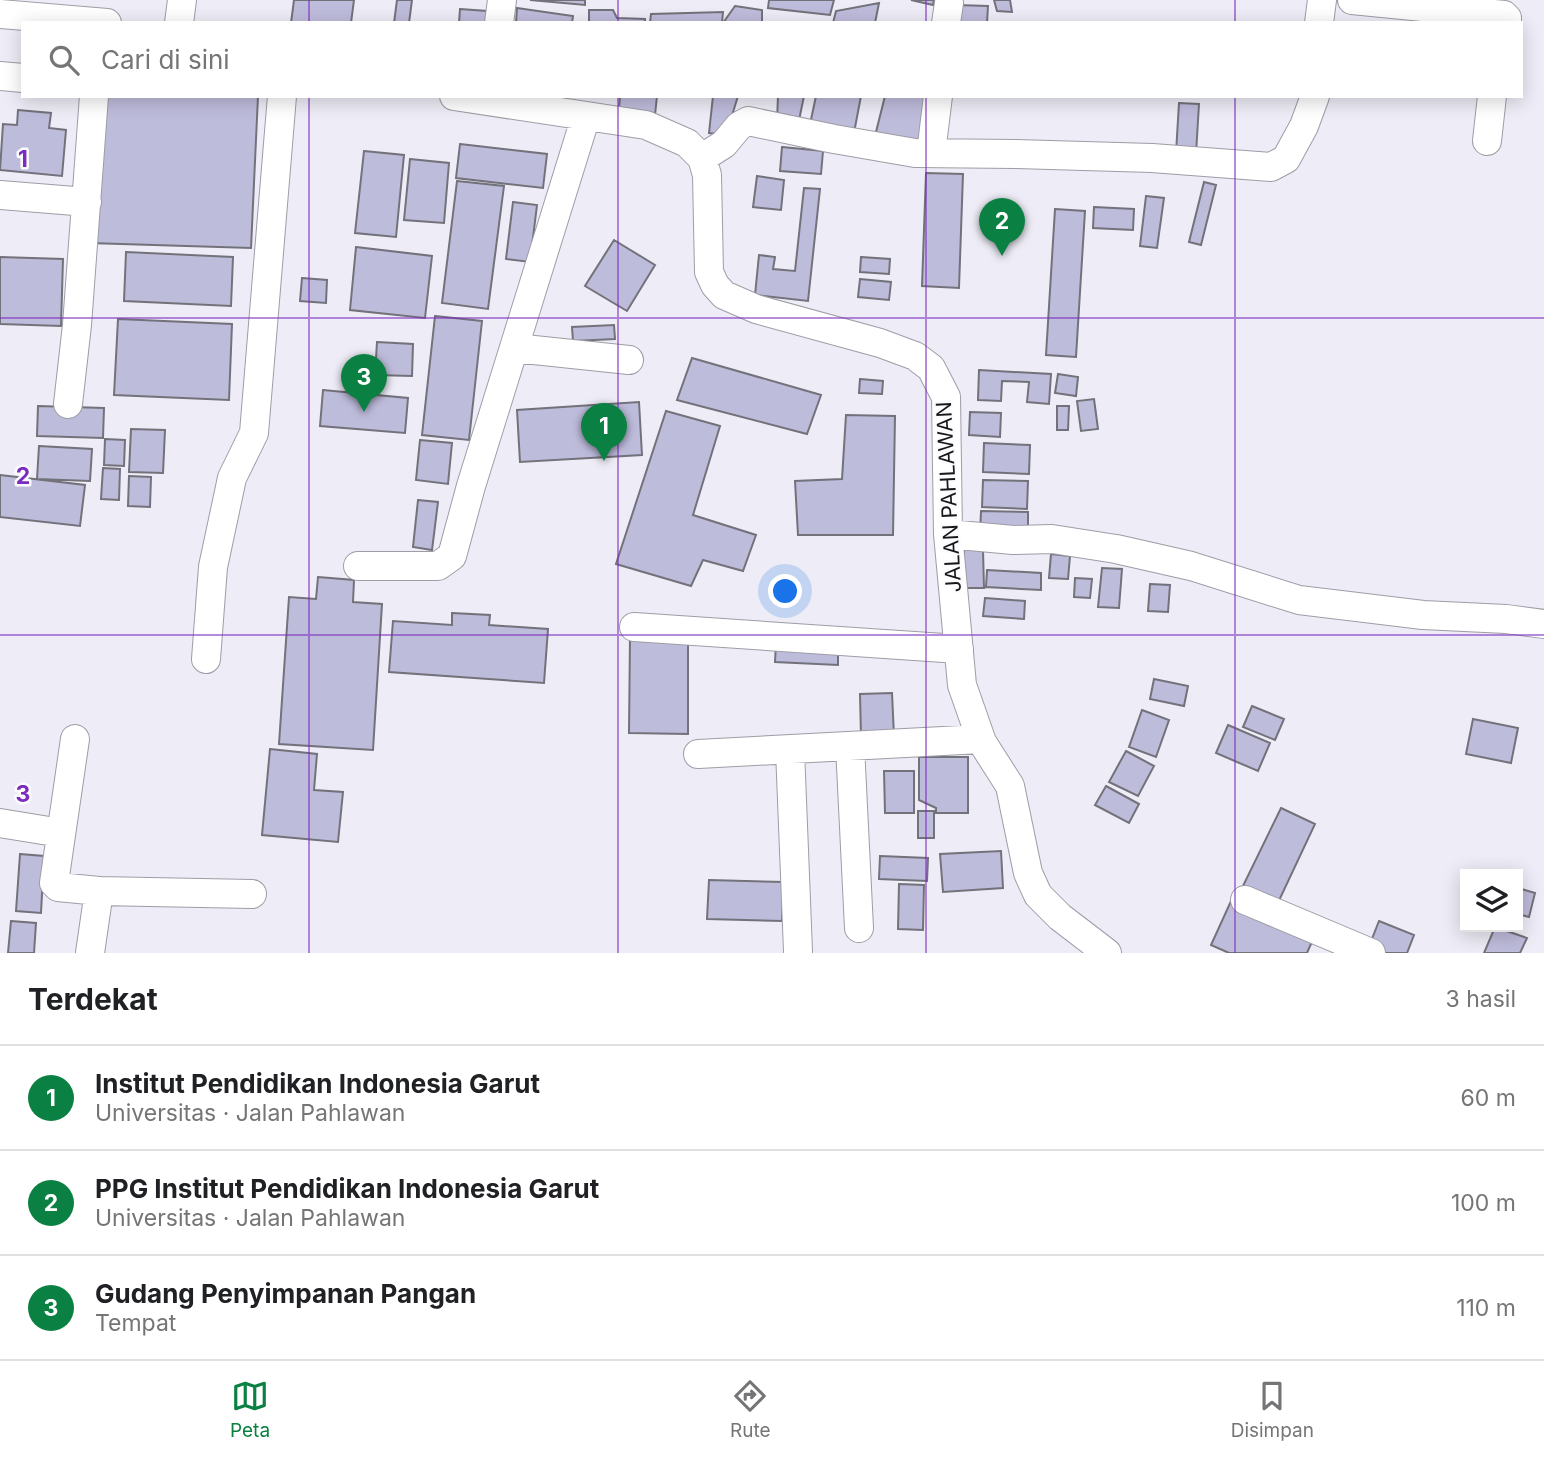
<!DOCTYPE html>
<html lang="id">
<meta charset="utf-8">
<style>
body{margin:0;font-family:Inter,sans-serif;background:#f2f2f2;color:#202124}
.controls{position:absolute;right:21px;bottom:21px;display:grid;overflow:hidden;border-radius:0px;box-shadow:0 4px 18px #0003}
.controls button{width:63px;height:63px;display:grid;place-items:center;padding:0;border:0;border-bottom:2px solid #e0e0e0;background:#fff;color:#202124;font:35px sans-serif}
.you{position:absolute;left:786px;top:592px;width:24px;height:24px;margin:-18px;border:5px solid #fff;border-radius:50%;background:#1a73e8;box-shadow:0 0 0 10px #1a73e833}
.badge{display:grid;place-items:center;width:46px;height:46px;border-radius:50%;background:#0b8043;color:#fff;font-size:23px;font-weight:700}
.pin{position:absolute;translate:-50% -58px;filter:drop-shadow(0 2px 4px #0008)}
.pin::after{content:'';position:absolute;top:37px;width:24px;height:21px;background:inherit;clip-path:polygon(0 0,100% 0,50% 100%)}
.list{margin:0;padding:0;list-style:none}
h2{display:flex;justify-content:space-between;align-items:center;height:91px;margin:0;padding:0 28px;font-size:30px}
h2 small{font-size:23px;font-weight:400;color:#757577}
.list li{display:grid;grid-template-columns:46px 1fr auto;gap:21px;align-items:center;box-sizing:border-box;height:105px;padding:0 28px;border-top:2px solid #e0e0e0}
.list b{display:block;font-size:26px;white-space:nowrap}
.list p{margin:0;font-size:23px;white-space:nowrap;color:#757577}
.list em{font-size:23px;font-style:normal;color:#757577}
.icon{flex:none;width:38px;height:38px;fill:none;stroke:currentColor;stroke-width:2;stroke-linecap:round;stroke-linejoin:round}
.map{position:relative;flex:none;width:1544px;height:953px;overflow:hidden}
.search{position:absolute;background:#fff;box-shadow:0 4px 18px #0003;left:21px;right:21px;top:21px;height:77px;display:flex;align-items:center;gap:18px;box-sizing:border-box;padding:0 24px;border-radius:0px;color:#757577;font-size:26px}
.sheet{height:406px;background:#fff}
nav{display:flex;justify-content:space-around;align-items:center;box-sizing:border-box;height:98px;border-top:2px solid #e0e0e0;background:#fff;font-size:19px;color:#757577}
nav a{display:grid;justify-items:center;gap:4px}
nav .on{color:#0b8043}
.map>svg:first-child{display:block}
.building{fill:#bebcdb;stroke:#73727b;stroke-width:2}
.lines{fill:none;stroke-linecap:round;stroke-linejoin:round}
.minor-casing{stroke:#9d9da6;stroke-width:30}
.minor{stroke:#fff;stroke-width:28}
.grid{fill:none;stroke:#7b2cbf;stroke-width:2;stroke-opacity:0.55}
.labels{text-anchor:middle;stroke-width:5;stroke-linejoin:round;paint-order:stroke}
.street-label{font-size:21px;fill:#17171a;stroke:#fcfcfe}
.grid-label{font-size:23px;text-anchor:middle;font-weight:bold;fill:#7b2cbf;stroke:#fcfcfe;stroke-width:5;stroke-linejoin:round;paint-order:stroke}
</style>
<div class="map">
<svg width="1544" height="953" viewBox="0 0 1544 953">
<rect width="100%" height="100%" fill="#eeedf7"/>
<path class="building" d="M294,0H354L351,23H291Z
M397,0H412L409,23H394Z
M530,0H585V5Z
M769,0H834L830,15L768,8Z
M911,0H934L933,5Z
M994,0H1010L1012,12L997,11Z
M879,3L875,23H833L836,11Z
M957,5L988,6L987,23H955Z
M735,6L762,10V23H723Z
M517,8L573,16L572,23H516Z
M460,9L487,11L486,23H459Z
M589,10H613L617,18L645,19V23H589Z
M723,12L722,23H650L651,14Z
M98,96H258L251,248L89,243Z
M620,96H657L655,115L619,110Z
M713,96H738L726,135L709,133Z
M778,96H804L798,125L777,121Z
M816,96H861L853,138L809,129Z
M885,96H933L925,148L874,140Z
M1179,103L1199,104L1196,154L1176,153Z
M18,110L51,113L49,128L66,130L62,176L0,170L3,124L17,125Z
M460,144L547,154L543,188L456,178Z
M782,147L823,151L821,174L780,171Z
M364,151L404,155L396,237L355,233Z
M410,159L449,163L444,223L404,220Z
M926,173L963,174L959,288L922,286Z
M757,176L784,180L781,210L753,207Z
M457,181L504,186L488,309L442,303Z
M1204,182L1216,185L1201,245L1189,242Z
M804,188L820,189L808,301L755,295L759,255L775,257L773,269L795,271Z
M1146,196L1164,198L1157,248L1140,246Z
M513,202L537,205L530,262L506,259Z
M1094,207L1134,209L1133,230L1093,228Z
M1055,209L1085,211L1076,357L1046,355Z
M614,240L655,265L627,311L585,286Z
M356,247L432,256L425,318L350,310Z
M126,252L233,257L231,306L124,301Z
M0,257L63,259L61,326L0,324Z
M861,257L890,259L889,274L860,272Z
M302,278L327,280L326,303L300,301Z
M860,279L891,282L889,300L858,297Z
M435,316L482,321L469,440L422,435Z
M118,319L232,324L229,400L114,395Z
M614,325L615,339L573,341L572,327Z
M377,342L413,344L412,376L375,375Z
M692,358L821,395L807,434L677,400Z
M979,370L1051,374L1049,404L1027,402L1029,382L1002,381L1001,401L978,400Z
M1058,374L1078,377L1076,396L1055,393Z
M860,379L883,381L882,394L859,393Z
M323,390L408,398L405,433L320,426Z
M1094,399L1098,429L1081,431L1077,401Z
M639,402L642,455L520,462L517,410Z
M38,406L104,408L103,438L37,436Z
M1057,406H1069L1068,430H1057Z
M666,411L720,426L693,515L756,535L743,571L703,560L691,586L616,564Z
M970,412L1001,413L1000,437L969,435Z
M846,415L895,416L893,535H798L795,481L842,479Z
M131,429L165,430L163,473L129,472Z
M105,439L125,440L124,466L104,465Z
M420,440L452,443L448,484L416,480Z
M984,443L1030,445L1029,474L983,472Z
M39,446L92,449L90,481L37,479Z
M103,468L120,469L119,500L101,499Z
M0,475L85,485L80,526L0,517Z
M129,476L151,477L150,507L128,506Z
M983,480L1028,481L1027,509L982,507Z
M418,500L438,502L432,550L413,547Z
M981,511L1028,512V535H980Z
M964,550H983L984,588H964Z
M1051,554L1070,556L1068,579L1049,578Z
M1102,568L1122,569L1119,608L1098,607Z
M987,570L1041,573V590L986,587Z
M318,577L354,580L353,602L382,604L373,750L279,744L289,597L316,599Z
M1075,578L1092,579L1090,598L1074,597Z
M1150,584L1170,585L1168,612L1148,611Z
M985,598L1025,601L1024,619L983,616Z
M452,613L490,615L489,625L548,629L544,683L389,672L393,621L452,625Z
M630,637L688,638V734L629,733Z
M776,643L838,646V665L775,662Z
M1154,679L1188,686L1184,706L1150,699Z
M892,693L894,736L861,737L860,694Z
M1252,706L1284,719L1275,740L1243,727Z
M1142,710L1169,720L1156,757L1129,747Z
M1473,719L1518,728L1511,763L1466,754Z
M1228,725L1270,743L1258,771L1216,753Z
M270,749L317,754L314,790L343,792L338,842L262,835Z
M1126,751L1154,766L1138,796L1109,782Z
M919,757H968V813H936V808L919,800Z
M884,771H914V813H885Z
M1106,786L1139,804L1129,823L1095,805Z
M1281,808L1315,824L1276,907L1241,890Z
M918,811H934V838H918Z
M1001,851L1003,888L943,892L940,854Z
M20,854L44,856L41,913L16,911Z
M880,856L928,858L927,881L879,879Z
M709,880L784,882L782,921L707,919Z
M899,884L924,885L923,930L898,929Z
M1518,888L1535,893L1529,917L1518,914Z
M1231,901L1314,937L1307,953H1229L1211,945Z
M11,921L36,923L34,953H8Z
M1379,921L1414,935L1407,953H1378L1368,949Z
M1495,927L1527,938L1520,953H1484Z"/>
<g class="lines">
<defs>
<path id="minor" d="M1352,0L1504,15L1507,18V23
M0,14L107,23
M179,23L182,0
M499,23L502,0
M946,23L949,3
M1319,23L1322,0
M0,76L23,78
M454,96L646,125L687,143L702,158L707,175L709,272L715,285L724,295L756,309L880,343L915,356L931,368L946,397L948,534L962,685L982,742L1010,786L1028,873L1038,895L1060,917L1107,953
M1487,141L1492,96
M931,153L938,96
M702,158L724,144L739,126L748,121L834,139L915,153L1016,154L1152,158L1271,167L1286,159L1304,126L1315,96
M0,195L87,202
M515,348L629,360
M68,404L77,325L94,96
M948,534L1013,540L1052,539L1116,549L1191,566L1299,600L1423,615L1506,619L1544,624
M358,566H438L452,556L471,486L586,116
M634,627L959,649
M206,659L213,567L232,478L254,433L282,96
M75,739L54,883L58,887L99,891
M850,746L859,928
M790,750L798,951
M698,754L981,739
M0,823L61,833
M1245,900L1371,953
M90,953L99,891L252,894"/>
</defs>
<use href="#minor" class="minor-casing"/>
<use href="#minor" class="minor"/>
</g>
<path class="grid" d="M309,0V23M618,0V23M926,0V23M1235,0V23M309,96V953M618,96V953M926,96V953M1235,96V953M0,318H1544M0,635H1544"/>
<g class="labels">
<g class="street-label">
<text transform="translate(949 497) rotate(-93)" y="7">JALAN PAHLAWAN</text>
</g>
</g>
<g class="grid-label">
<text x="23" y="167">1</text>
<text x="23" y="484">2</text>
<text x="23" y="802">3</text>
</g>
</svg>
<div class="controls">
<button><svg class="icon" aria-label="layers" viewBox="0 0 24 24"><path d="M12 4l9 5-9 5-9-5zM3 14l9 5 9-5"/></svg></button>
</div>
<div class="you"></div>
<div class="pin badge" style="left:604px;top:461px">1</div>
<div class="pin badge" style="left:1002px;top:256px">2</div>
<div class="pin badge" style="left:364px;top:412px">3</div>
<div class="search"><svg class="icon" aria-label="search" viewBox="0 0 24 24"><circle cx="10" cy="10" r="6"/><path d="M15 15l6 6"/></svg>Cari di sini</div>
</div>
<section class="sheet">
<h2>Terdekat<small>3 hasil</small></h2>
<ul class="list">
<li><span class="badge">1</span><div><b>Institut Pendidikan Indonesia Garut</b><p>Universitas · Jalan Pahlawan</p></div><em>60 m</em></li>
<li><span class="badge">2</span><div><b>PPG Institut Pendidikan Indonesia Garut</b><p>Universitas · Jalan Pahlawan</p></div><em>100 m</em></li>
<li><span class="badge">3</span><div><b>Gudang Penyimpanan Pangan</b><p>Tempat</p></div><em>110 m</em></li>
</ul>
</section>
<nav>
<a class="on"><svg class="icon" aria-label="map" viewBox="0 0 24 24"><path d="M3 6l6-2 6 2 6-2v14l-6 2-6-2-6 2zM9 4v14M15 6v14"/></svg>Peta</a>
<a><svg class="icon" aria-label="directions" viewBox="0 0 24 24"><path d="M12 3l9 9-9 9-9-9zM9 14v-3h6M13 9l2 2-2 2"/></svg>Rute</a>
<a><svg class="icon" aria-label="saved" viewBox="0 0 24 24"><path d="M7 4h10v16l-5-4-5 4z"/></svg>Disimpan</a>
</nav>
